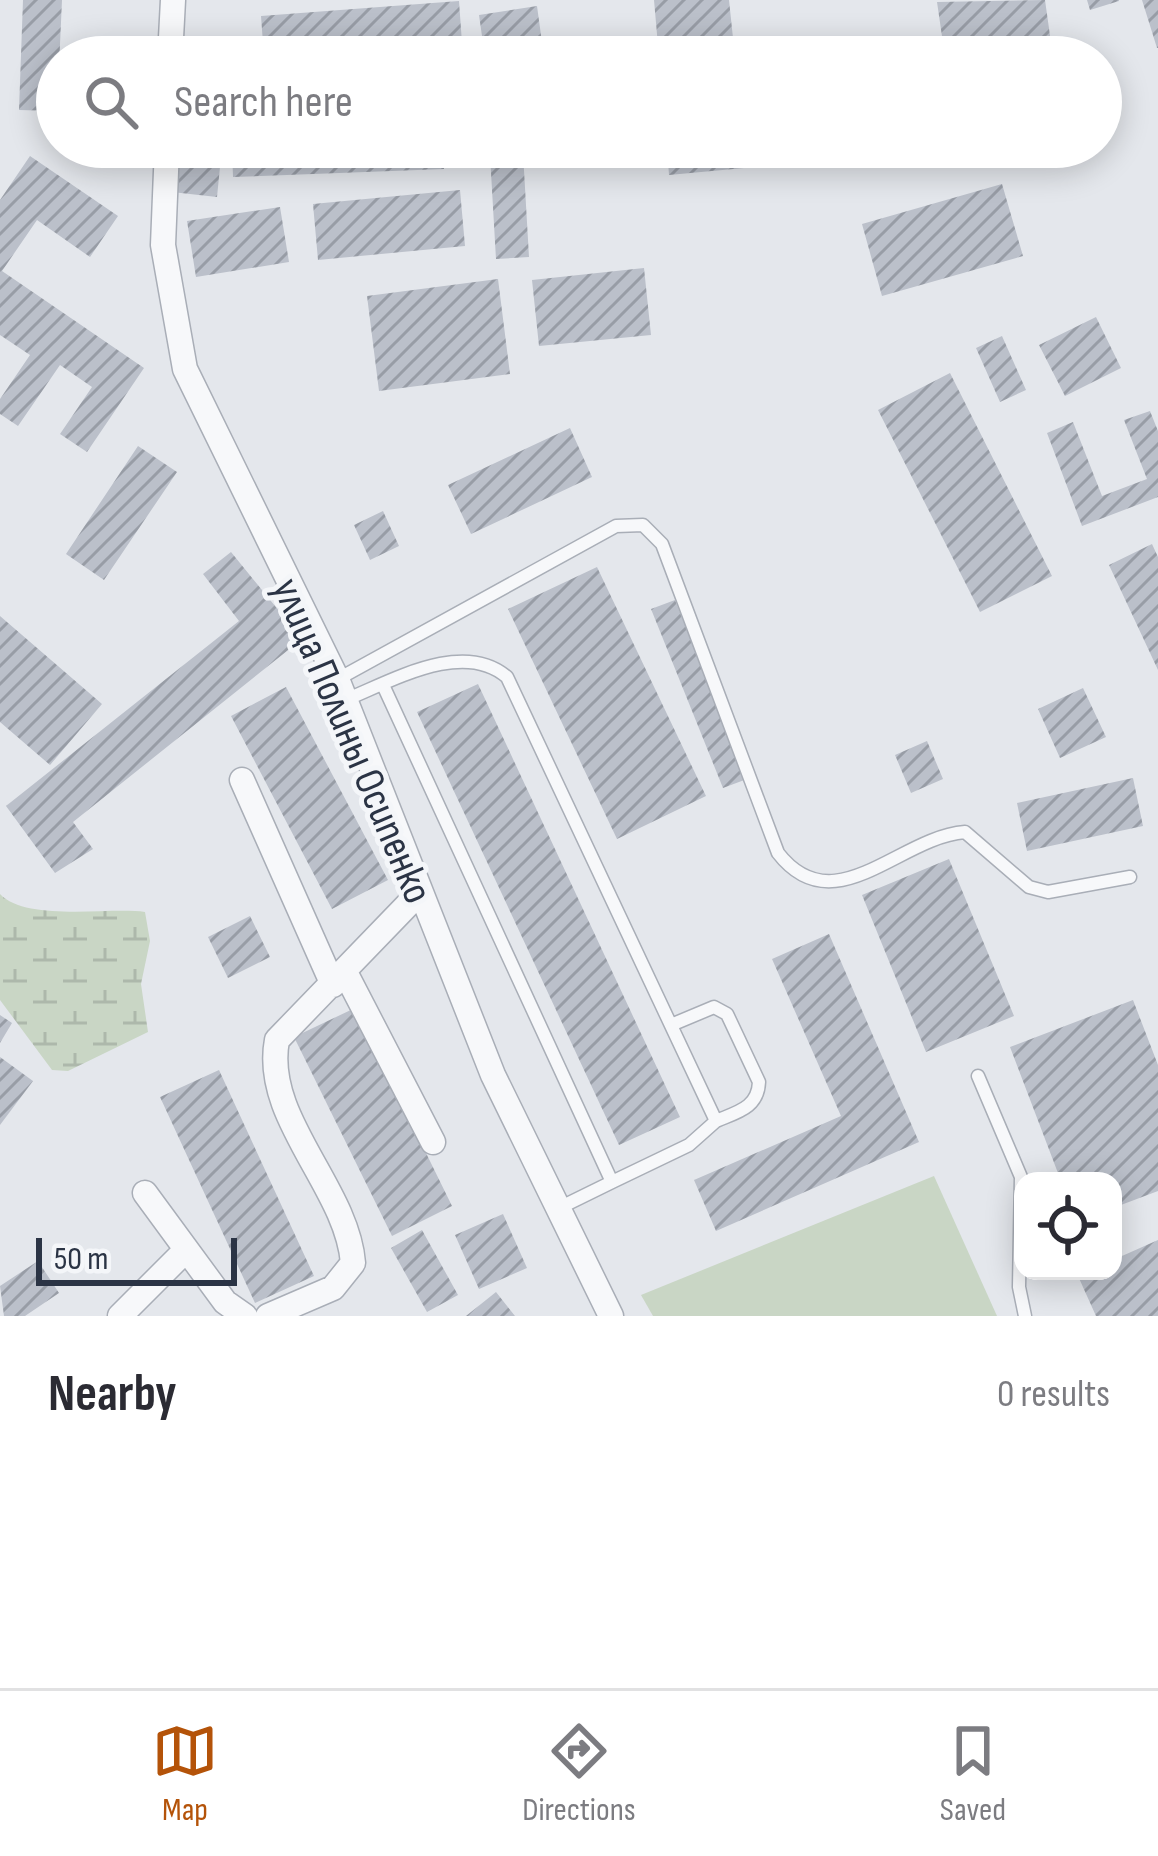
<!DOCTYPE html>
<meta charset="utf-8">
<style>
body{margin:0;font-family:"Sofia Sans Condensed",sans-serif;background:#f7f7f7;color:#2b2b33}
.controls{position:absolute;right:36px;bottom:36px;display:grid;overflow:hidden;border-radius:24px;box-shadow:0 6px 30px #0003}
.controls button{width:108px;height:108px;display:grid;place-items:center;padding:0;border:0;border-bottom:3px solid #e1e1e2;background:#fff;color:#2b2b33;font:60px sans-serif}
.scale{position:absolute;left:36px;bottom:30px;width:201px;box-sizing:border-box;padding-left:12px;border:6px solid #2b3445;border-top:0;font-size:33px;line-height:42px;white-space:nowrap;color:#2b3445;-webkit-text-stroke:9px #f4f6f9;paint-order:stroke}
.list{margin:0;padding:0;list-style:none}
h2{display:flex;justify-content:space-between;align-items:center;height:156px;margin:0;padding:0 48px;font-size:51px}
h2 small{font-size:39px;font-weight:400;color:#7c7c81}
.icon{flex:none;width:66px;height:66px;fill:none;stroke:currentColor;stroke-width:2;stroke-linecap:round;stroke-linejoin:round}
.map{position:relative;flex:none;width:1158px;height:1316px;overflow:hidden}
.search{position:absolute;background:#fff;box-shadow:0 6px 30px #0003;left:36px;right:36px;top:36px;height:132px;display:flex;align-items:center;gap:30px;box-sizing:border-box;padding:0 42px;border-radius:66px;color:#7c7c81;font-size:45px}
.sheet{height:372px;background:#fff}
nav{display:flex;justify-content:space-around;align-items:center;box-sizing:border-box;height:168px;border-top:3px solid #e1e1e2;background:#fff;font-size:33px;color:#7c7c81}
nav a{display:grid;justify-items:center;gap:6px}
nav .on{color:#b45309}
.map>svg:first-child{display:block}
.green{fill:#c9d6c5}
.wetland{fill:url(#wetland-marsh)}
.building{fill:url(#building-hatch)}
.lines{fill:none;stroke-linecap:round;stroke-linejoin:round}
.lane-casing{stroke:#a9aeb7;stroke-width:15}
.street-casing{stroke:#a9aeb7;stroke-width:27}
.lane{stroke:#f7f8fa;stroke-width:12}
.street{stroke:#f7f8fa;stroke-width:24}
.labels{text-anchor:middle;stroke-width:10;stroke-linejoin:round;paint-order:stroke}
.street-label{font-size:42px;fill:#2b3445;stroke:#f4f6f9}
</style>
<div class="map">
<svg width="1158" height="1316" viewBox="0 0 1158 1316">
<defs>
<pattern id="wetland-marsh" width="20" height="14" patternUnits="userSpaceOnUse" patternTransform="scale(3)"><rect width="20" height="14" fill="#c9d6c5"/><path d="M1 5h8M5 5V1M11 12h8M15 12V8" fill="none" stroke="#adb8ab"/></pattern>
<pattern id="building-hatch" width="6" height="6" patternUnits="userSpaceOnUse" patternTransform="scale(3)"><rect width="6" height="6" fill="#bbc0ca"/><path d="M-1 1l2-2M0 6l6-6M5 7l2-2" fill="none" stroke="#989da6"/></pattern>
</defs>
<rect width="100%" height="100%" fill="#e4e7ec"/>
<path class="green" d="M934,1176L997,1316H653L641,1295Z"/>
<path class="wetland" d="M0,894C26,922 109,907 145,912L150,941L141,984L148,1032L68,1071L52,1070L0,1000Z"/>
<path class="building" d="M23,0H62L57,111L19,110Z
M654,0H729L735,57H659Z
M1045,0L1053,57H945L937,2Z
M1087,0H1119V1L1090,10Z
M1142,0H1158V48H1157Z
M459,1L463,57H264L261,16Z
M537,6L544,57H485L479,15Z
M176,147H222L217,197L172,192Z
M232,147H443L444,169L233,177Z
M667,147H742L744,168L669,175Z
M523,153L529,257L496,259L490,155Z
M30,156L118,216L90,257L37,220L2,271L144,368L87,452L60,434L92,387L60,365L18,426L0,414V399L30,355L0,335V200Z
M1002,184L1023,256L882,296L862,224Z
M460,190L465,246L318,260L313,204Z
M280,207L289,262L196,277L187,221Z
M644,268L651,335L539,346L532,280Z
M498,279L510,374L379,391L367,296Z
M1096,317L1121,368L1065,396L1039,345Z
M1002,336L1026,390L1000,402L976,348Z
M950,373L1052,576L980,612L878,410Z
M1150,411L1158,431V497L1082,526L1047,433L1073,422L1102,496L1147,479L1124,420Z
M570,428L592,477L471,534L448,485Z
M138,446L177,472L104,580L66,554Z
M383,511L399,546L370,560L354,525Z
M1152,544L1158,557V670L1109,565Z
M231,552L302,639L73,822L93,849L55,873L6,806L239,621L203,574Z
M597,567L706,796L617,839L508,609Z
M675,600L747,779L723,788L651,609Z
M0,616L102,704L50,765L0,722Z
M478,684L680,1117L619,1145L417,712Z
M286,687L388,880L332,909L231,716Z
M1083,688L1106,737L1060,758L1038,709Z
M927,741L943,779L911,793L895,755Z
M1133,778L1143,826L1027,851L1017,803Z
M949,859L1014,1016L926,1052L862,895Z
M250,916L270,957L228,978L208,937Z
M829,934L919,1142L716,1231L694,1180L841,1116L772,959Z
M1133,1000L1158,1065V1191L1113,1208V1181H1061L1010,1047Z
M355,1008L452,1206L392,1236L294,1037Z
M0,1015L12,1023L0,1043Z
M0,1057L33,1081L0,1125Z
M219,1070L314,1276L255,1303L160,1097Z
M503,1214L527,1268L479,1289L455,1235Z
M422,1230L458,1295L427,1312L391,1248Z
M1158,1240V1316H1096L1078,1276L1113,1271V1260Z
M38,1261L59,1293L25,1316H4L0,1286Z
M496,1292L515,1316H466Z"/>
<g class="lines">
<defs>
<path id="lane" d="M338,679L616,526L643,525L662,544L778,853C834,925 899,837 965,832L1029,887L1048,892L1130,877
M345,700C392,681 463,639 507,677L716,1121L689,1145L612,1182L383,685
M671,1025L714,1007L727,1014L759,1082C758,1108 737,1112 716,1121
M978,1076L1021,1177L1019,1287L1025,1316
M557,1209L612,1182"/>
<path id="street" d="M170,57L173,0
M167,147L163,245L185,369L337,679L493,1075L611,1316
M242,780L333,985
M346,974L433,1142
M145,1193L225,1302L245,1316
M120,1316L185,1251
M268,1316L333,1288L353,1263C347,1187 262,1118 277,1040L419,893"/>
</defs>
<use href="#lane" class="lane-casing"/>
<use href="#street" class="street-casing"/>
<use href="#lane" class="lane"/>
<use href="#street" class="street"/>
</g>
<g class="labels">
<g class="street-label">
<text transform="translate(354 740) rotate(67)" y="15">улица Полины Осипенко</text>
</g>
</g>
</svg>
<div class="controls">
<button><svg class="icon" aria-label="locate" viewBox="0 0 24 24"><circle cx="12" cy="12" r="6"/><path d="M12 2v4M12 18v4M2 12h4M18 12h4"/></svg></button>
</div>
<div class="scale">50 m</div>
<div class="search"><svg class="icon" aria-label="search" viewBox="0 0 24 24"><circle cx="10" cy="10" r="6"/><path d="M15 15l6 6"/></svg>Search here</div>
</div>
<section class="sheet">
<h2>Nearby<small>0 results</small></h2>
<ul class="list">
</ul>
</section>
<nav>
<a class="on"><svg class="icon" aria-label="map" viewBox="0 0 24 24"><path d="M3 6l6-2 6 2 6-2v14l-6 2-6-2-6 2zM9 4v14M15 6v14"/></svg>Map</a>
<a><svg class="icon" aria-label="directions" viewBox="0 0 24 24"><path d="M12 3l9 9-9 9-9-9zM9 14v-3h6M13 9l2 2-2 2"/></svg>Directions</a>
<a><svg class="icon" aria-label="saved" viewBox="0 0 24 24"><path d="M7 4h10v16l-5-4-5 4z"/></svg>Saved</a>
</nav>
